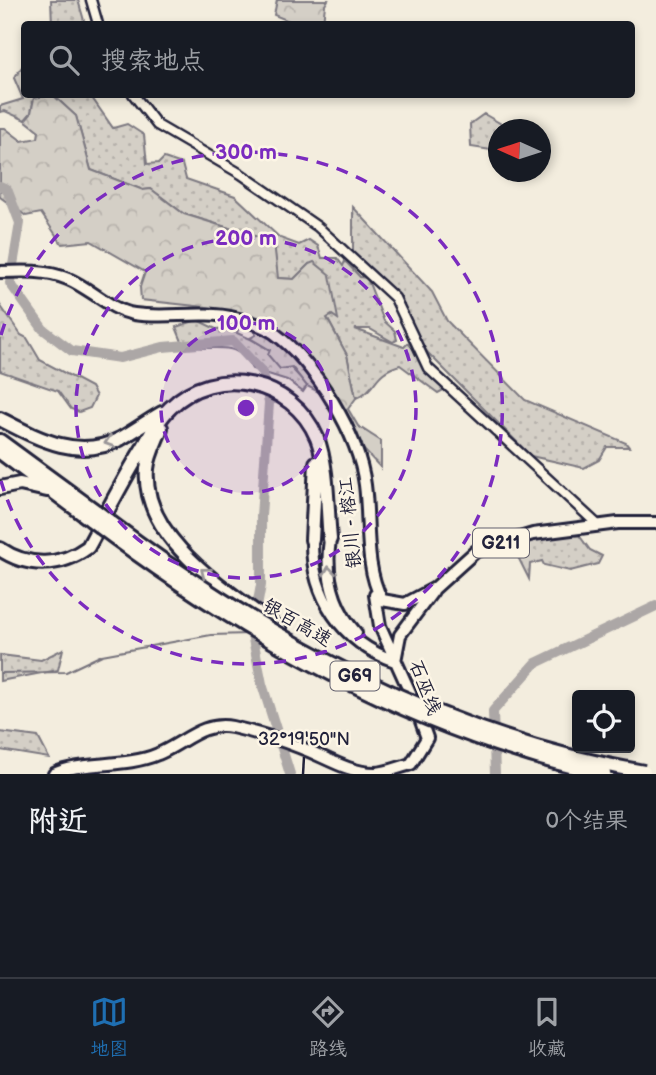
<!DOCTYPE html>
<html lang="zh">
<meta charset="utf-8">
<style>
body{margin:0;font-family:"Balsamiq Sans","LXGW WenKai TC",sans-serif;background:#20242c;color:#f1f3f6}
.controls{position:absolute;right:21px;bottom:21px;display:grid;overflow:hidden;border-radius:7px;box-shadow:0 4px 10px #0003}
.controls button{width:63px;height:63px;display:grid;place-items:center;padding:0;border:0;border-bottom:2px solid #363941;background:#171b24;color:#f1f3f6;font:35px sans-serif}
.compass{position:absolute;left:488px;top:119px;width:63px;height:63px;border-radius:50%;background:#171b24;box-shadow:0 4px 10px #0003;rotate:273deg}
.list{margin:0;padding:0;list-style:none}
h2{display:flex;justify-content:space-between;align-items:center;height:91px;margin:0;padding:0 28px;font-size:30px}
h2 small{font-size:23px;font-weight:400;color:#9ea1a6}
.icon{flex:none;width:38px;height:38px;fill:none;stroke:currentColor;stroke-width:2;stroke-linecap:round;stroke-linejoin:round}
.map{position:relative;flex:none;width:656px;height:774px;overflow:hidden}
.search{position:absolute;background:#171b24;box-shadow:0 4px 10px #0003;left:21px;right:21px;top:21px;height:77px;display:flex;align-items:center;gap:18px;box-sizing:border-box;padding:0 24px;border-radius:7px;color:#9ea1a6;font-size:26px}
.sheet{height:203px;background:#171b24}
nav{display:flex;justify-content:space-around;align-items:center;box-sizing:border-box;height:98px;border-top:2px solid #363941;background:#171b24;font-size:19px;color:#9ea1a6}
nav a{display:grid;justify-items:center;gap:4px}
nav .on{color:#1f6fb2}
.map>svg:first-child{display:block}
.grass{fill:url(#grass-dots);stroke:#7b7880;stroke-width:2}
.forest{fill:url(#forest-crowns);stroke:#7b7880;stroke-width:2}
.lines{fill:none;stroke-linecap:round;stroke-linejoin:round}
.stream{stroke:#75727b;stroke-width:2}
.river{stroke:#aca7a6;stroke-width:10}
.tertiary-casing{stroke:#22223b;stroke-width:13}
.trunk-casing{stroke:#22223b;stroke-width:16}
.motorway-casing{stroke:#22223b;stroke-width:18}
.tertiary{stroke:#fcf5e5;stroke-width:8}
.trunk{stroke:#fcf5e5;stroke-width:10}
.motorway{stroke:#fcf5e5;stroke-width:12}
.motorway-bridge-casing{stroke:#22223b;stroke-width:18;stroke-linecap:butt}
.motorway-bridge{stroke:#fcf5e5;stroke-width:12}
.oneway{stroke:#9a9698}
.ticks{fill:none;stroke:#22223b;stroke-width:2.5}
.ring{fill:none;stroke:#7b2cbf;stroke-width:3.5;stroke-dasharray:12 9}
.labels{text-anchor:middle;stroke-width:5;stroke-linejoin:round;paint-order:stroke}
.shield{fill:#fcf5e5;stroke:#63616e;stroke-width:2}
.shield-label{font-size:18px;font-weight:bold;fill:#22223b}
.street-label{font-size:19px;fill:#22223b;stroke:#fcf5e5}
.ticks-label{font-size:18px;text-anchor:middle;fill:#22223b;stroke:#fcf5e5;stroke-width:5;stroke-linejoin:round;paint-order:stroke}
.centre{fill:#7b2cbf;stroke:#fcf5e5;stroke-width:3.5}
.ring-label{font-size:21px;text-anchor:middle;font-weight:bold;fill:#7b2cbf;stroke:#fcf5e5;stroke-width:5;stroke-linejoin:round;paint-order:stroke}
</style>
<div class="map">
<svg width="656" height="774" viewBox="0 0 656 774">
<defs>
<pattern id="grass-dots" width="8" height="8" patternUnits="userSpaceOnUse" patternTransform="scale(1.75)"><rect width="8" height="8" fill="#d4cfc6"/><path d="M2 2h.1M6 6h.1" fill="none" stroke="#b6b1ab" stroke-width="1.8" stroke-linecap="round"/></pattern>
<pattern id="forest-crowns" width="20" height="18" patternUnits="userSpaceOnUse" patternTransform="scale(1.75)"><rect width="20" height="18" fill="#d4cfc6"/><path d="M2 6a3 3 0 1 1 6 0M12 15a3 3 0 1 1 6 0" fill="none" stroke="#b6b1ab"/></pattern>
</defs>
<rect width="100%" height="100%" fill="#f3edde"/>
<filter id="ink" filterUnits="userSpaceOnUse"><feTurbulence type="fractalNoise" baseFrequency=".0143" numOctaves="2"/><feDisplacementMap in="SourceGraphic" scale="14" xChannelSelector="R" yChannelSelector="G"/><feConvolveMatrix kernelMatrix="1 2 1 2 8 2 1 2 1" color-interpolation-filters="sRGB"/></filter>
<g filter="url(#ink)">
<path class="grass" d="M51,0H78L85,24H52Z
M24,64V94L51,95L34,98L31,113L25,120L5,111L0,112V106L23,99L14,78Z
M53,95H90L113,128L127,124L144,135L147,164L159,163L164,158L182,164L186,179L235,196L280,238L299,245L309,240L318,246L322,258H337L343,266L345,261L360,277L367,278L384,321L395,331L397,340L393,342L370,329H355L404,347L408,343L449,387L438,393L400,365C372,373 378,389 356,398L347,355L327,318L333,315L309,264L294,279L277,278L274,242L184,214L151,189L143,190L91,170L76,116Z
M484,114L510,129L498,130V151L471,147L470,124Z
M353,207L432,292L447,321L525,400L626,443L629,447H607L599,460L584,468L531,456L428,353L371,271L353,258Z
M0,305L21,335L27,338L40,360L91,387L96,396L90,408L79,412L71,409L58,391L0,371Z
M197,320L216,329L239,327L237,333C266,344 288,362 307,386L303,392L287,380L252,369C234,333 209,358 186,342L183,344L176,327Z
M570,533L578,534L590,550L602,556L598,564L570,571L544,565L542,561L530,564L529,579L515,551L517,546L522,547L527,557L523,543L527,539Z
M63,649L58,670L0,681V655L41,660Z
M0,732L38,737L49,758L0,750Z"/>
<path class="forest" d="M277,0H328L325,5L323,23H294L274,15Z
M53,95L76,116L91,170L143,190L151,189L184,214L274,242L278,278L294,279L309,264L314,262L330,275L338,319L332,315L327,318L347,355L356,398L348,409L358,426L381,441V468L362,448L351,419L342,413L336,401L307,386L292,367L280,369L268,355L270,350L250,338L256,335L252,326L214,308L141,300L140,287L145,272L91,241L62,244L41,213L26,216L0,197V128H5L22,141L38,138L39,131L25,120L31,113L34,98Z"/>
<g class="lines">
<path class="stream" d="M0,673L66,672L102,655L211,635L249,634"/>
<path class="river" d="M0,186L7,189L20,223L10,283L43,329L72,351L120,358L163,347L233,341L263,373L269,403L261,516V585L252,634L262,684L290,774
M495,774L493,711L536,663L656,606"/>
<defs>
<path id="tertiary" d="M91,0L98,24
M133,94L157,125L241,174L318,227L395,298L428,368L598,525"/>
<path id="trunk" d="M0,272C23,271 46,270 68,279C90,288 110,310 134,314C167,319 201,310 235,318C246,320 264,326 274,333C315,363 359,435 365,485C370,523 364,566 382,600L405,604L435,588L476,551L533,534L618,523H656
M330,539C325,574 333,607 356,633
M312,540C311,596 342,643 395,661
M395,661L400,635L433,591
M54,774C79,761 126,768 158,754C183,744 203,721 232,727C254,732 278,739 299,747C324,756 348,773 375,773C386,773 400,767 411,764L427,738L413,699L380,626L375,595"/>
<path id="motorway" d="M0,419C37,438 78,461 120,439C134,431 148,421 162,413
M161,428C156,441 148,456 147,469C141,541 231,592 280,630
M0,441L97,512
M0,452L91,520
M0,488L20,484L47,490
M312,540L316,463
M0,549C28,568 61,567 88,547C106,514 123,480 143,448C151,434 158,419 170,408C215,363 293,380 317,438C328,466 327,509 330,539"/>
</defs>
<use href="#tertiary" class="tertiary-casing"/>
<use href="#trunk" class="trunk-casing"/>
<use href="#motorway" class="motorway-casing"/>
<use href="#tertiary" class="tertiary"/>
<use href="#trunk" class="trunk"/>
<use href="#motorway" class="motorway"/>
<defs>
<path id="motorway-bridge" d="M97,512C259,636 441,737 644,772
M91,520C244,636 415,733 604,774"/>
</defs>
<use href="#motorway-bridge" class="motorway-bridge-casing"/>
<use href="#motorway-bridge" class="motorway-bridge"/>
</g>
<defs><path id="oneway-chevron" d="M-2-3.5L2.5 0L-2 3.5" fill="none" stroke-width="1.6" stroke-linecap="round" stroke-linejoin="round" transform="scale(1.75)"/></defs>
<g class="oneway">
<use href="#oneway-chevron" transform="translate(109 442) rotate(162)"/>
<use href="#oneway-chevron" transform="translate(329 571) rotate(-96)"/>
<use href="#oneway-chevron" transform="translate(205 572) rotate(-142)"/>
</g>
</g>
<path class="ticks" d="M303,774L304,757"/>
<circle cx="246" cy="408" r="85" fill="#7b2cbf" fill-opacity=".12"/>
<g class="ring">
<circle cx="246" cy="408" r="85"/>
<circle cx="246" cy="408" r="170"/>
<path d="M1 335A256 256 0 1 1 1 481"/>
</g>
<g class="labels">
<g class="shield">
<rect x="473" y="528.5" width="56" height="29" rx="5"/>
<rect x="330.5" y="661.5" width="49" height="29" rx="5"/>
</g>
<g class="shield-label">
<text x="501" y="549">G211</text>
<text x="355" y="682">G69</text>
</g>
<g class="street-label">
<text transform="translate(349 523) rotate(-96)" y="7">银川 - 榕江</text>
<text transform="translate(298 622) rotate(30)" y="7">银百高速</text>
<text transform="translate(426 687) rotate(69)" y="7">石巫线</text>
</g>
</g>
<g class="ticks-label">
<text x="304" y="745">32°19'50"N</text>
</g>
<circle cx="246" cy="408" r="10" class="centre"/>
<g class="ring-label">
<text x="246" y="159">300 m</text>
<text x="246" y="245">200 m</text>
<text x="246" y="330">100 m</text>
</g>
</svg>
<div class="controls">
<button><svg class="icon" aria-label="locate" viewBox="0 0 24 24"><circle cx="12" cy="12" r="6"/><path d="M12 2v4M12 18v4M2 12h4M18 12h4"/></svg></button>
</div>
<svg class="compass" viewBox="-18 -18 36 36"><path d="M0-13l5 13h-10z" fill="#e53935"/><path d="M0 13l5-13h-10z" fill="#9ea1a6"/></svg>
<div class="search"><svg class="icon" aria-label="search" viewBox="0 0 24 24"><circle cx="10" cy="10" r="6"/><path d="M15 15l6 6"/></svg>搜索地点</div>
</div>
<section class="sheet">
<h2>附近<small>0个结果</small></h2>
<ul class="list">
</ul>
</section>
<nav>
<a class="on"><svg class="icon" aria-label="map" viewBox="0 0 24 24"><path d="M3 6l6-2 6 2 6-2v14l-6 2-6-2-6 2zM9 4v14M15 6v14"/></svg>地图</a>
<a><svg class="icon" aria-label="directions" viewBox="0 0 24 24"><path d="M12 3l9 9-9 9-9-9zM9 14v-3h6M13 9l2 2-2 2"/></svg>路线</a>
<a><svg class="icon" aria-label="saved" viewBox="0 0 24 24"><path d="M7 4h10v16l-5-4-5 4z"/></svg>收藏</a>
</nav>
